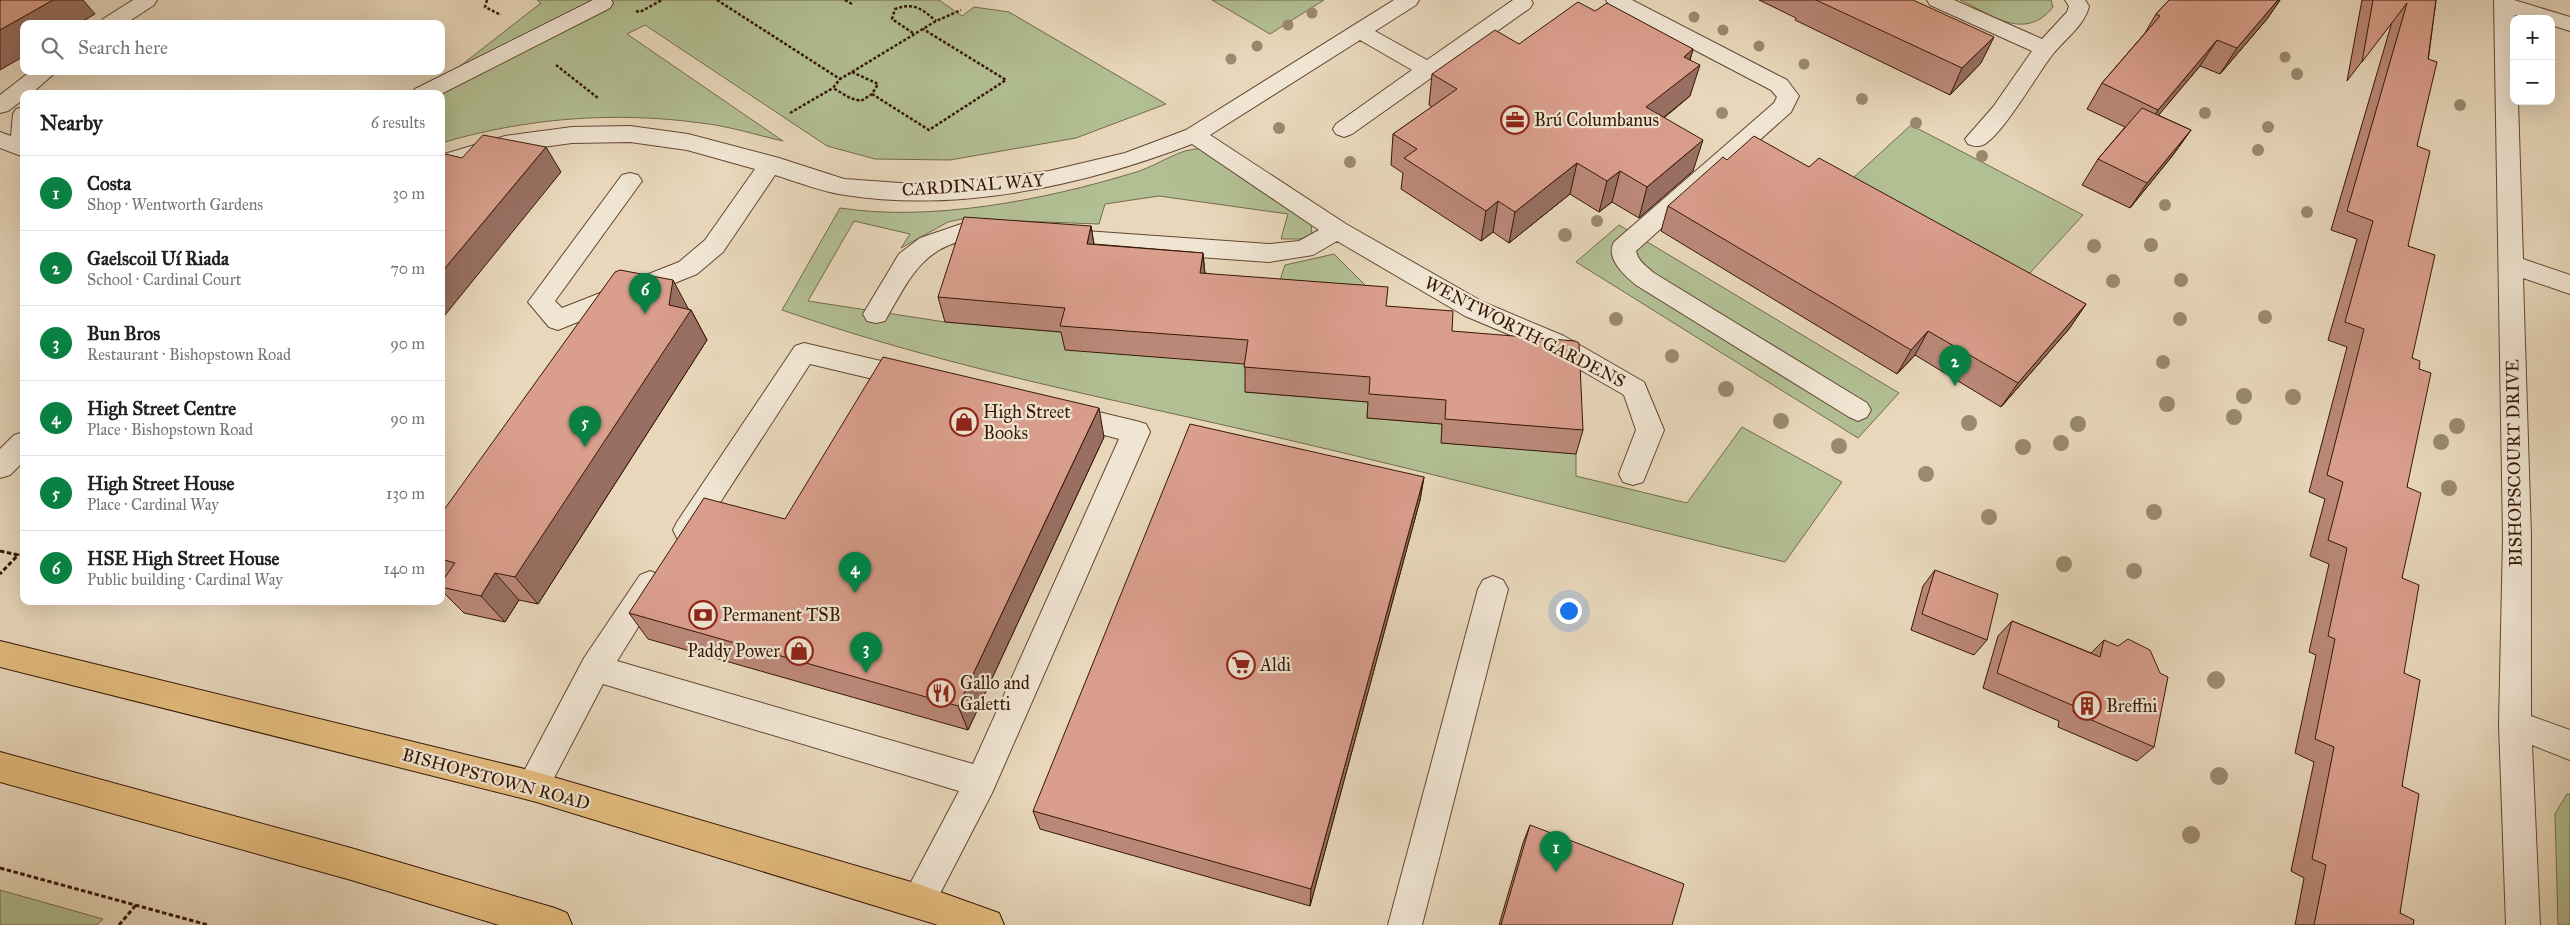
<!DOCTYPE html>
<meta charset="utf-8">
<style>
body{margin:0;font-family:"IM FELL Great Primer",serif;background:#f2f2f2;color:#202124}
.controls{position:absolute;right:15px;top:15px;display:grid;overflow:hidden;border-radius:10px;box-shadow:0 5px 20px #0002}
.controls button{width:45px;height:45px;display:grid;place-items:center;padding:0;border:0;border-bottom:1px solid #e0e0e0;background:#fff;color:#202124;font:25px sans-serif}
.you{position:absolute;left:1568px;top:610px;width:18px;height:18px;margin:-12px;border:4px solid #fff;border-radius:50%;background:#1a73e8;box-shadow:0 0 0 8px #1a73e833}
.badge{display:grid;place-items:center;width:32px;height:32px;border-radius:50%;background:#0b8043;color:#fff;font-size:16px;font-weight:700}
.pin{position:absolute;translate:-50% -41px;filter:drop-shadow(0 1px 2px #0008)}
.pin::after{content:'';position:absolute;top:26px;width:18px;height:15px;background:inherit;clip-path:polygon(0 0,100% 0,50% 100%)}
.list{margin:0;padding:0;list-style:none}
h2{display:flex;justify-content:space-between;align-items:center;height:65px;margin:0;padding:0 20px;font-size:21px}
h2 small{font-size:16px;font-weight:400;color:#757577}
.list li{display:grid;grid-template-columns:32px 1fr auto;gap:15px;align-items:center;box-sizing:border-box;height:75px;padding:0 20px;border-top:1px solid #e0e0e0}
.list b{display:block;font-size:19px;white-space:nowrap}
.list p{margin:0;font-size:16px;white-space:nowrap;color:#757577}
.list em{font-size:16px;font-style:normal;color:#757577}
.icon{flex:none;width:28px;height:28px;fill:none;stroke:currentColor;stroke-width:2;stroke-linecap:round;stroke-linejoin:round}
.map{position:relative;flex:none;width:2570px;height:925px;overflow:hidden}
.search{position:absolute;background:#fff;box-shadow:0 5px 20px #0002;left:20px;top:20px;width:425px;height:55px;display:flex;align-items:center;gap:12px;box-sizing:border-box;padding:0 18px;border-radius:10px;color:#757577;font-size:19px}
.panel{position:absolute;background:#fff;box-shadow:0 5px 20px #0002;left:20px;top:90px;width:425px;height:515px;border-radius:10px}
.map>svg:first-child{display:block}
.green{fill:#b2bf93;stroke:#746b4c}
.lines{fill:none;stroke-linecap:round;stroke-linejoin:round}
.minor-casing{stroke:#624732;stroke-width:2}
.major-casing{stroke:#361704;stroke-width:2}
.path-far1{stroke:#361704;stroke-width:2.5;stroke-dasharray:3 2;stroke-linecap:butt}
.path{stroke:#361704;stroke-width:3;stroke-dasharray:4.5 2.5;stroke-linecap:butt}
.minor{fill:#f0e5d3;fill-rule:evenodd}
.major{fill:#e4bc7e;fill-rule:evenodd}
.tree{fill:#9a896e}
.wall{fill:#bb8878;stroke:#361704}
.shaded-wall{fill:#986f62;stroke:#361704}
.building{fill:#d99e8c;stroke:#361704}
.labels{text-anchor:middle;stroke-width:4.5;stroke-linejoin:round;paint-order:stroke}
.poi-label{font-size:18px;fill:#361704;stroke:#f0e5d3;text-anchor:start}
.street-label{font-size:18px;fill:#361704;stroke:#f0e5d3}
</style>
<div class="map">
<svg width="2570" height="925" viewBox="0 0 2570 925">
<rect width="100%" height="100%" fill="#e8d7bb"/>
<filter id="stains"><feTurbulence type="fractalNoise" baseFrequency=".004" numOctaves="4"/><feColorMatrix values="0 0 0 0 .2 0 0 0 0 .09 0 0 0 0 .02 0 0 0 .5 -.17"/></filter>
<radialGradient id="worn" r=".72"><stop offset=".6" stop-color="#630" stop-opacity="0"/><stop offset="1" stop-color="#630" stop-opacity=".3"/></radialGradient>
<path class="green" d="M537,0H939L962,16L974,7L1009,12L1166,104L1076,138L950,160L875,159L827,146L645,25L627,34L783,141C756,135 729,126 701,123C614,111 526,118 441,143V94H407L455,70L541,3Z
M1212,0H1324L1270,34Z
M1960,0H2051L2053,7C2025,42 1992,15 1960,0Z
M1911,125L2083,215L2028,275L1853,178Z
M1211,147L1311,222L1312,235L1300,239H1281L1288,214L1159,196L1105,204L1099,224L962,219L948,222L901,248L910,234L854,221L808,301L945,322L1070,333L1279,283L1285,265L1334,254L1371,291L1245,392L1368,402L1367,418L1442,424V443L1576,453V476L1687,503L1742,427L1842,482L1785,562C1617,522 1449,477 1280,438C1113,399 943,367 782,310L840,208C932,222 1044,200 1133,173C1151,168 1167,157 1185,151C1193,149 1203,148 1211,147Z
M1619,225L1899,393L1858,438L1576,262Z
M2567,794H2570V925H2558L2555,814Z
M0,890L103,919L97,925H0Z"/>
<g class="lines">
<defs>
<path id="minor" d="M133,0H157L154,5L125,24H100L103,19Z
M593,0H611L613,3L610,8L441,94H412L415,89Z
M1394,0H1419L1416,5L1375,31L1427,60L1513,0H1531L1533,3L1530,8L1352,134L1344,137L1336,134L1333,129L1336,124L1412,70L1360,40L1210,135L1346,224L1483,302L1564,336L1644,382L1664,430L1643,482L1633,485L1623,482L1619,474L1636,430L1624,395L1546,350L1465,316L1337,241L1313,255L1269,262L1057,247L1048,244L1045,238L1048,232L1057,229L1269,244L1299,241L1319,230L1192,144C1085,185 959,213 845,195C822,192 798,182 775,175L723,252L697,274L558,330L549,327L528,302L622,175L630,173L638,175L642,181L555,301L562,308L679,262L705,240L755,169L687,150L630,142L572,143L506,152L441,171V155L505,136L572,127L630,126L688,134L779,158L844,179L914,184L979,180L1049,171L1125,153L1186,130Z
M1606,0H1632L1787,80L1799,96L1791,112L1636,251C1638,261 1646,266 1654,273L1867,403L1871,410L1867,417L1858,421L1849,417L1636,285C1624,275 1605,258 1614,242L1774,103L1777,97L1771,90L1609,5Z
M1927,0H1954L2042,39L2067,12L2069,6L2065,0H2085L2089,6C2085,25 2065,39 2053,54C2037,74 2003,135 1983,145C1977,147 1973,146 1968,144L1965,139L1993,107L2032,51L1930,5Z
M2494,0H2514L2570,17V31L2551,25V19H2528L2515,15L2514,19V101H2518L2523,259L2570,275V294L2523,278L2531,537V716L2570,730V760L2532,745L2540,925H2506L2499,724L2503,537Z
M31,71H57L31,94H24V99L8,111L0,113V95Z
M24,107V157L0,148V132L11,136L13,114L16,109Z
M967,222L1003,227L1006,233L1003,239C990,243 980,238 968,240C921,247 906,285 885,321L876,323L867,321L863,314L899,254L920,238Z
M804,343L911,368L920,371L924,378L920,385L911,388L810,364L697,538L687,542L677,538L673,530L677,522L795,346Z
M1065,404L1136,421L1146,424L1150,432L992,793L930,913L918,918L906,913L901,901L959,791L603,684L544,797L533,801L522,797L517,786L522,775L584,658L640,575L650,571L660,575L665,584L617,661L973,764L1119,439L1056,422L1052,415L1056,408Z
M24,432V461L10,475L0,478V449L14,435Z
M1493,576L1503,580L1508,589L1422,925H1388L1478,589L1483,580Z"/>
<path id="major" d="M0,641L533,771L918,884L999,913L1004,925H938L533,801L0,667Z
M0,752L351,848L555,908L567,913L572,925H499L351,880L0,782Z"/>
</defs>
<use href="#minor" class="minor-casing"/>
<use href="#major" class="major-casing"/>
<path class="path-far1" d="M487,0L485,7L501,15
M717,0L840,79
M845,0L852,4
M636,11L640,12L662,0
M913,33L892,19L895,9C914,2 922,9 936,21
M556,65L598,98
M852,72L936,21L961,10
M852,72L878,84L872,94L861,101L850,98L833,88L840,79Z
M872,94L929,130L1006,80L923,29
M790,113L833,88"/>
<path class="path" d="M0,551L18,555L0,574
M0,868L208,925
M119,925L136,905"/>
<use href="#minor" class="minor"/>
<use href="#major" class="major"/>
</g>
<g class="tree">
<circle cx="1312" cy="13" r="5.5"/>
<circle cx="1694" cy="17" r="5.5"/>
<circle cx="1288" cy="25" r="5.5"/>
<circle cx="1723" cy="30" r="5.5"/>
<circle cx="1257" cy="46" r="5.5"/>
<circle cx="1759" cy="46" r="5.5"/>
<circle cx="2285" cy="57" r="5.5"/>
<circle cx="1231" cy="59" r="5.5"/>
<circle cx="1804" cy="64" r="5.5"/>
<circle cx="2297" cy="74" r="6"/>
<circle cx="1862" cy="99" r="6"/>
<circle cx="2460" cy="105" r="6"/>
<circle cx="1722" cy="113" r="6"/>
<circle cx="2205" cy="113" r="6"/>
<circle cx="1916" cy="123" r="6"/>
<circle cx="2268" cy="127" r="6"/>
<circle cx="1279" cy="128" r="6"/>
<circle cx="2258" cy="150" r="6"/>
<circle cx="1982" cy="156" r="6"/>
<circle cx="1350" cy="162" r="6"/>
<circle cx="2165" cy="205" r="6"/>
<circle cx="2307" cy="212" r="6"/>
<circle cx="1597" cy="221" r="6"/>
<circle cx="1565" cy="235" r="7"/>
<circle cx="2151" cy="245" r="7"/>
<circle cx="2094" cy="246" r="7"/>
<circle cx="2181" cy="280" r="7"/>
<circle cx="2113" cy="281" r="7"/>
<circle cx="2265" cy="317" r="7"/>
<circle cx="1616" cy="319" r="7"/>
<circle cx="2180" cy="319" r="7"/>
<circle cx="1672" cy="356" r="7"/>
<circle cx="2163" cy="362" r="7"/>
<circle cx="1726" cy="389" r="8"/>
<circle cx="2244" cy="396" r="8"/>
<circle cx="2293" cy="397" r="8"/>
<circle cx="2167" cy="404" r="8"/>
<circle cx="2234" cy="417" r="8"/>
<circle cx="1781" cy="421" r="8"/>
<circle cx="1969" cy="423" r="8"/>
<circle cx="2078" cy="424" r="8"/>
<circle cx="2457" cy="426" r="8"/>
<circle cx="2441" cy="442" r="8"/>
<circle cx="2061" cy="443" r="8"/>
<circle cx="1839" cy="446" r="8"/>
<circle cx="2023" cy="447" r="8"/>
<circle cx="1926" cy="474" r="8"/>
<circle cx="2449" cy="488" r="8"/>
<circle cx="2154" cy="512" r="8"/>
<circle cx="1989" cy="517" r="8"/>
<circle cx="2064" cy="564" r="8"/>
<circle cx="2134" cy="571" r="8"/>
<circle cx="2216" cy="680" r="9"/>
<circle cx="2219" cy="776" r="9"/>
<circle cx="2191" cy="835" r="9"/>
</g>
<path class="wall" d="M1759,0H1913L1981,63L1950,95L1795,20L1796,18Z
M2169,0H2280L2267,19L2220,74L2200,66L2158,115L2191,130L2173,155L2130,208L2082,185L2098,159L2125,127L2087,109L2102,83L2145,33L2156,14Z
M2362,0H2436L2417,146L2408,246L2412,358L2419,369L2407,487L2402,578L2404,673L2400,913L2413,925H2295L2304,878L2291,871L2314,762L2295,753L2316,655L2309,652L2329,564L2310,556L2325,499L2309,492L2347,347L2328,340L2357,239L2331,230L2392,22L2347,81Z
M1595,11L1693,49L1690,60V96L1664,118L1693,171L1639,218L1612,202L1599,212L1570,194L1509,243L1493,232L1481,241L1401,189L1403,173L1391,165L1393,134L1432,107L1429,105L1432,74L1519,44Z
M1727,160L1809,167L2086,304L2069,329L2001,407L1915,355L1897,374L1661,231L1668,206Z
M1091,226L1094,244L1203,253L1205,273L1386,306L1452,331L1583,430L1576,454L1441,443L1442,424L1367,418L1368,402L1245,392V364L1065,350L1061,332L945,322L938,297Z
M688,309L691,310L707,340L538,604L519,600L505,622L464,613L441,590V583L443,581L441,580V514Z
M1104,437L968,730L648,639L629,613Z
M1424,477L1420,500L1310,906L1040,829L1033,811Z
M1935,570L1987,640L1974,655L1911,630L1923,586Z
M2012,621L2091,653L2104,640L2154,747L2137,761L2058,727L2059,721L1983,688L1998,636Z
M1530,825L1672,925H1499L1523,843Z"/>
<path class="shaded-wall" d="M53,0H83L95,14L78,24H24V56L0,70V30Z
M2278,0H2280L2267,19L2220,74L2237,48Z
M1994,37L1981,63L1950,95L1962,68Z
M2217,40L2200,66L2142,135L2158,110Z
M1693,49L1685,76L1700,65L1690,96L1638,138L1646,107L1684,57Z
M2191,130L2173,155L2130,208L2147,183Z
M1703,140L1693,171L1639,218L1647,187Z
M546,147L561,172L441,320V273Z
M1577,163L1570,194L1509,243L1515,212Z
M1620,171L1612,202L1599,212L1607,181Z
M1498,201L1493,232L1481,241L1486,211Z
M1091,226L1095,251L1087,244Z
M1203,253L1205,278L1200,273Z
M673,280L689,310H691L707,340L538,604L515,577Z
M2086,304L2069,329L2001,407L2018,383Z
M1928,331L1915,355L1897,374L1911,350Z
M1099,408L1104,437L968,730L958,706Z
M1424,477L1420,500L1310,906L1311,889Z
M495,573L519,600L505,622L481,596Z"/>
<path class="building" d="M0,0H53L0,30Z
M1816,0H1913L1994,37L1962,68Z
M2169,0H2278L2237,48L2217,40L2158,110L2102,83L2160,16L2156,14Z
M2373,0H2436L2428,59L2437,62L2417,146L2430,151L2408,246L2435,255L2412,358L2420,361L2419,369L2431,373L2407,487L2421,493L2402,578L2419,585L2404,673L2420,680L2402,786L2419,794L2400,913L2414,920L2413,925H2314L2326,865L2312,859L2334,747L2315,739L2335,639L2328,636L2347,548L2328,540L2343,482L2327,475L2364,329L2345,322L2373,221L2347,211L2407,3L2362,62Z
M1578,2L1595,11L1607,3L1693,49L1684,57L1700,65L1646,107L1703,140L1647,187L1620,171L1607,181L1577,163L1515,212L1498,201L1486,211L1404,158L1417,149L1393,134L1457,89L1432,74L1495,30L1519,44Z
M2142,108L2191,130L2147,183L2098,159Z
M483,135L546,147L441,273V158L445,154L462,158Z
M1754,136L1809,167L1819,158L2086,304L2018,383L1928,331L1911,350L1668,206L1723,157L1727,160Z
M964,217L1091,226L1087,244L1203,253L1200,273L1388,287L1386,306L1453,311L1452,331L1575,341L1579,343L1583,430L1445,419L1446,400L1369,394L1370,377L1244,367L1248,340L1060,326L1065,308L938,297Z
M620,270L673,280L669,305L691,310L515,577L495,573L481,596L441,587V583L455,563L441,559V514L615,272Z
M883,357L1099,408L958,706L629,613L704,498L785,519Z
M1190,424L1424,477L1311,889L1033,811Z
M1935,570L1998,594L1987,640L1922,614Z
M2012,621L2100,657L2104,640L2118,646L2128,639L2150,650L2160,673L2168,677L2154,747L2073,712L2074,706L1997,673Z
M1530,825L1684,884L1672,925H1501Z"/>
<defs>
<symbol id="office-ring" viewBox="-11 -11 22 22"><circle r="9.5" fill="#f0e5d3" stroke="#8f2418" stroke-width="1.5"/><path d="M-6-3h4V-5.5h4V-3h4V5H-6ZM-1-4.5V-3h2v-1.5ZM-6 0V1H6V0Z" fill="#8f2418"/></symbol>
<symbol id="shop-ring" viewBox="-11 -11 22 22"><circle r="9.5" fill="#f0e5d3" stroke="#8f2418" stroke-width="1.5"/><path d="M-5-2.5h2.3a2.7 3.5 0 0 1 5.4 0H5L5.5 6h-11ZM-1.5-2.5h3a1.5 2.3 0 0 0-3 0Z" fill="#8f2418"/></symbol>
<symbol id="bank-ring" viewBox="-11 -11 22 22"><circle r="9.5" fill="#f0e5d3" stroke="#8f2418" stroke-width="1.5"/><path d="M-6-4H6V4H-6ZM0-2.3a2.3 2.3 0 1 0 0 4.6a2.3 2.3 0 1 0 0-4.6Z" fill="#8f2418"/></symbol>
<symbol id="supermarket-ring" viewBox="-11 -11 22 22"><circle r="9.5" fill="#f0e5d3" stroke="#8f2418" stroke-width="1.5"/><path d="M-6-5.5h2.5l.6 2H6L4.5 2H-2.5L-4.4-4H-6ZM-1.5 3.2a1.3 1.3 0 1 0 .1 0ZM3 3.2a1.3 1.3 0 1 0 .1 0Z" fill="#8f2418"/></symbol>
<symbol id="restaurant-ring" viewBox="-11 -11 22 22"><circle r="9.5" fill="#f0e5d3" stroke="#8f2418" stroke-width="1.5"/><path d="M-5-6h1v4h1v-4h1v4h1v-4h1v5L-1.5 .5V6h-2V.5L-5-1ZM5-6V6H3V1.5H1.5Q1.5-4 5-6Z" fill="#8f2418"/></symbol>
<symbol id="building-ring" viewBox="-11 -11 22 22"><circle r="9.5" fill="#f0e5d3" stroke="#8f2418" stroke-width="1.5"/><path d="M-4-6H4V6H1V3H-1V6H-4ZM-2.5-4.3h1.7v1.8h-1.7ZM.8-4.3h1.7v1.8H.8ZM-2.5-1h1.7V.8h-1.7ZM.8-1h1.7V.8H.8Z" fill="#8f2418"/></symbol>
</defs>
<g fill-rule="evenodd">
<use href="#office-ring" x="1499" y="104" width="32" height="32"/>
<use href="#shop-ring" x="948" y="406" width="32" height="32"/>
<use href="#bank-ring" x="687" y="599" width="32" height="32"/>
<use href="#shop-ring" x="783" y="635" width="32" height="32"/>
<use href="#supermarket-ring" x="1225" y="649" width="32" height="32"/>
<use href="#restaurant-ring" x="925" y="677" width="32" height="32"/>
<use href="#building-ring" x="2071" y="690" width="32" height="32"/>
</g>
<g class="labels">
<g class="poi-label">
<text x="1534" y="126">Brú Columbanus</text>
<text x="983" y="418">High Street<tspan x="983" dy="21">Books</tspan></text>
<text x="722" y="621">Permanent TSB</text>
<text x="780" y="657" text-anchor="end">Paddy Power</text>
<text x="1260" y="671">Aldi</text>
<text x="960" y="689">Gallo and<tspan x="960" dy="21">Galetti</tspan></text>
<text x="2106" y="712">Breffni</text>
</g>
<g class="street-label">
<text transform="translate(973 185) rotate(-4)" y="6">CARDINAL WAY</text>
<text transform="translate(1525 332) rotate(27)" y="6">WENTWORTH GARDENS</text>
<text transform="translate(2514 463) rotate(-91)" y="6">BISHOPSCOURT DRIVE</text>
<text transform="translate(496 779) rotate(15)" y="6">BISHOPSTOWN ROAD</text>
</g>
</g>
<rect width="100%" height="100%" filter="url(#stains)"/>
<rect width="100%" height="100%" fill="url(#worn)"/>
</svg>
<div class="controls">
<button>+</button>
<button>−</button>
</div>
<div class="you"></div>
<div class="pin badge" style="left:1556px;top:872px">1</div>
<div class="pin badge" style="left:1955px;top:386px">2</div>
<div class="pin badge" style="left:866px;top:673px">3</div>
<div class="pin badge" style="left:855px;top:593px">4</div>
<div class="pin badge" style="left:585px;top:447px">5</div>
<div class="pin badge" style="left:645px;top:314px">6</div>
<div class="search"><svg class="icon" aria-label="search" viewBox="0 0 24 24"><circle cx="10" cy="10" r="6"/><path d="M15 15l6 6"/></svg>Search here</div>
<section class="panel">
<h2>Nearby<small>6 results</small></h2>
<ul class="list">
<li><span class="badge">1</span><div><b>Costa</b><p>Shop · Wentworth Gardens</p></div><em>30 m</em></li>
<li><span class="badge">2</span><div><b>Gaelscoil Uí Riada</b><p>School · Cardinal Court</p></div><em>70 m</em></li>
<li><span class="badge">3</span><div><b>Bun Bros</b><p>Restaurant · Bishopstown Road</p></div><em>90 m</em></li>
<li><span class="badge">4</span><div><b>High Street Centre</b><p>Place · Bishopstown Road</p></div><em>90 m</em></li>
<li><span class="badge">5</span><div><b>High Street House</b><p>Place · Cardinal Way</p></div><em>130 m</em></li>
<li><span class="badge">6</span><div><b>HSE High Street House</b><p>Public building · Cardinal Way</p></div><em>140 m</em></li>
</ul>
</section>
</div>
